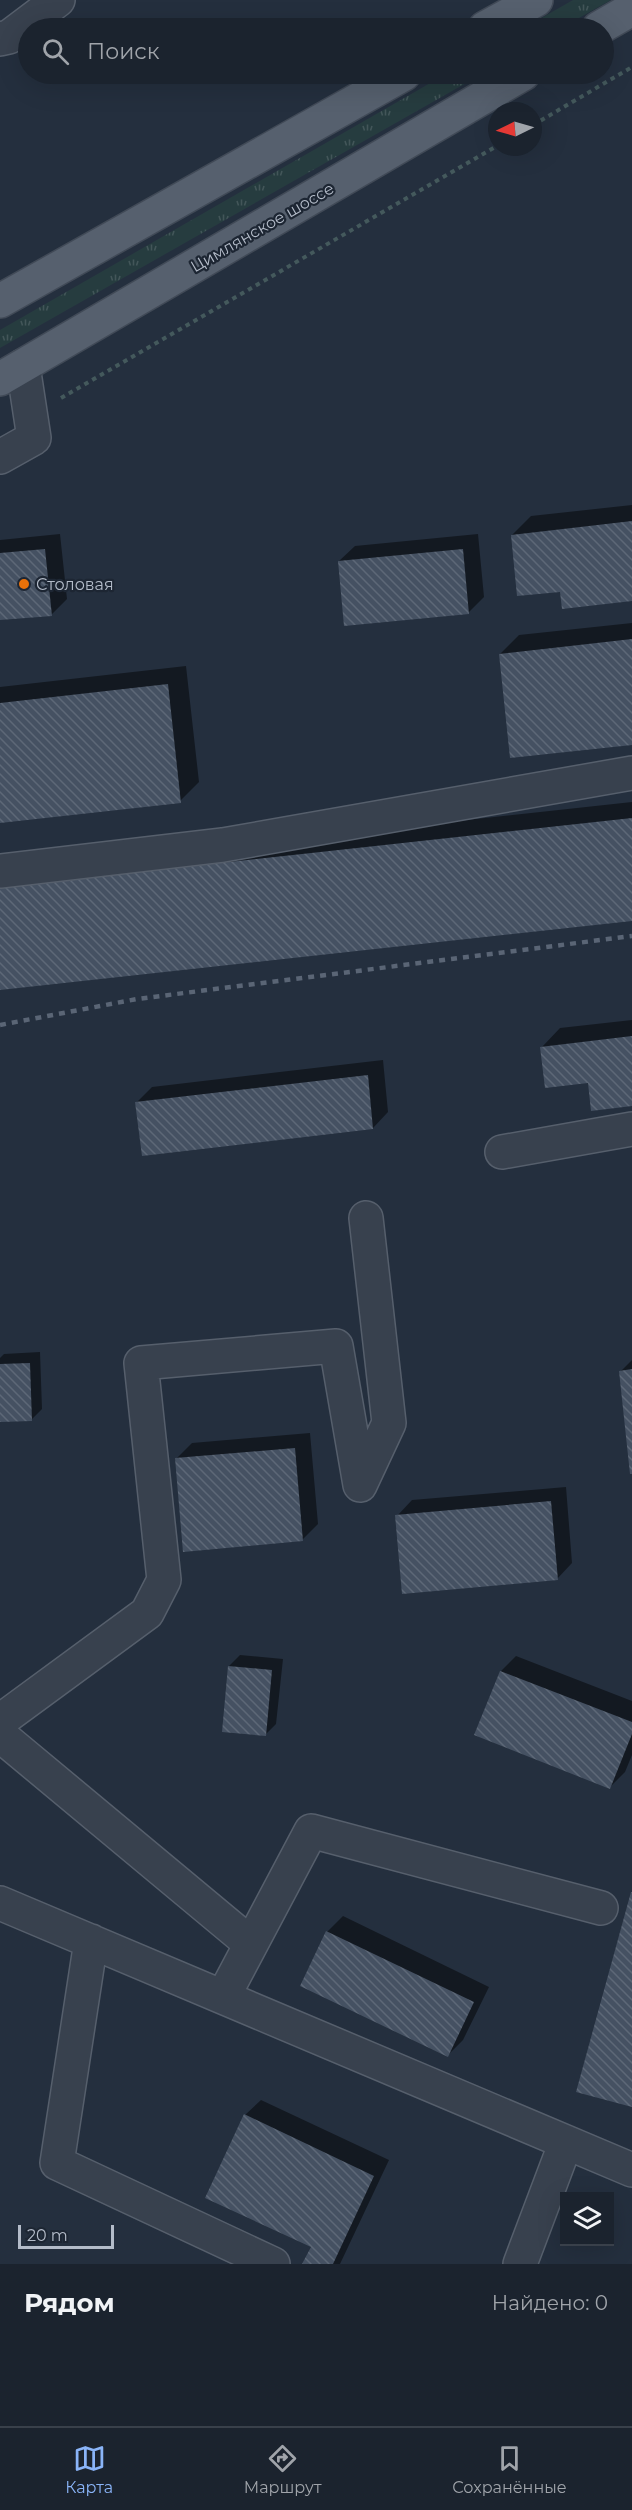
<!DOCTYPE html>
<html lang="ru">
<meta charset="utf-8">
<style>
body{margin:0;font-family:Montserrat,sans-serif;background:#282f3a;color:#f1f3f6}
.controls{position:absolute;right:18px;bottom:18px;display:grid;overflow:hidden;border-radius:0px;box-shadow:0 6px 24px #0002}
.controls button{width:54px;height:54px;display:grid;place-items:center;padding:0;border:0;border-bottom:2px solid #39404a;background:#1b232e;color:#f1f3f6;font:30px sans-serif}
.compass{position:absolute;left:488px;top:102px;width:54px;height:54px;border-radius:50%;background:#1b232e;box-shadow:0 6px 24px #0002;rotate:265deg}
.scale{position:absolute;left:18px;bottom:15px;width:96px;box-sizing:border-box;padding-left:6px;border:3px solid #b4bcc9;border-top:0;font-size:16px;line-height:21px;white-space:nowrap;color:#b4bcc9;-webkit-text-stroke:4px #1d2633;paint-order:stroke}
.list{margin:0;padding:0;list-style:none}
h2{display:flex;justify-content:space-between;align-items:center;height:78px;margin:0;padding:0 24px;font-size:26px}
h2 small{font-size:20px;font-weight:400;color:#a0a4aa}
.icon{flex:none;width:33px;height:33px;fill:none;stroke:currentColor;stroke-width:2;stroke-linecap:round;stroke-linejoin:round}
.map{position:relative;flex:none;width:632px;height:2264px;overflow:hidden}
.search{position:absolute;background:#1b232e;box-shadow:0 6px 24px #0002;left:18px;right:18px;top:18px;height:66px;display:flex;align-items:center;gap:15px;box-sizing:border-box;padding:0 21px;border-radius:33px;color:#a0a4aa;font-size:22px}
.sheet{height:162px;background:#1b232e}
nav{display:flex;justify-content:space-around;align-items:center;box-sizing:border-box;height:84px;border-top:2px solid #39404a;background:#1b232e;font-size:16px;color:#a0a4aa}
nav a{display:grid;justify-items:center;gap:3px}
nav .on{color:#8ab4f8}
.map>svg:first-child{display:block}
.grass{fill:url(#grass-tufts)}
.shadow{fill:#0007}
.building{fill:url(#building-back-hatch)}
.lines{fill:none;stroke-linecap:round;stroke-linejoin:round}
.minor-casing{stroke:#565f6c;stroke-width:36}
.major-casing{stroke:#414a57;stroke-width:36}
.path{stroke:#44595c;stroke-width:4;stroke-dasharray:4.5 4.5;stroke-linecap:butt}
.minor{stroke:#38414e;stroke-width:33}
.major{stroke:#56606e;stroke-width:33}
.rail{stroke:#5a6575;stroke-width:4.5;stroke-dasharray:6 6;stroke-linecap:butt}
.food-dot{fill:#e8710a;stroke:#1d2633;stroke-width:2}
.labels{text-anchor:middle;stroke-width:4.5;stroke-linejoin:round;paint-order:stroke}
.street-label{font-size:16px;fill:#b4bcc9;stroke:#1d2633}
.poi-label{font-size:16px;fill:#b4bcc9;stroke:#1d2633;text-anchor:start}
</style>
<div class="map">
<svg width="632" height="2264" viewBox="0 0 632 2264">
<defs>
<pattern id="grass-tufts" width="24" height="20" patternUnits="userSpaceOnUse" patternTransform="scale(1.5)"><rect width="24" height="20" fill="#263c3f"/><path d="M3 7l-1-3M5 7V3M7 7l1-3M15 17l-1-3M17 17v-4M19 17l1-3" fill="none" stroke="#435659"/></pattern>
<pattern id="building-back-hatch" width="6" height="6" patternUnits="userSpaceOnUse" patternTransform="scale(1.5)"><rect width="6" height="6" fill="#455162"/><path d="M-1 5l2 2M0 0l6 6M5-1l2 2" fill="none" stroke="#5d6877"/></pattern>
</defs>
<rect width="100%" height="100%" fill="#242f3e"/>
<path class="grass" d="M573,0H611L561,28H524Z
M446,74H482L0,348V330Z"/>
<path class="shadow" d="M632,505V599L561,590L512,535L531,516Z
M60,534L67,599L52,614L0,619V540Z
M478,534L484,597L468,613L339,561L355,546Z
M632,623V743L500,654L519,635Z
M186,666L199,782L180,801L0,822V687Z
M632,802V920L0,988V871Z
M632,1020V1104L589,1081L542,1047L560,1028Z
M383,1060L388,1112L373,1128L137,1102L152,1087Z
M40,1352L42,1409L31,1420L0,1421V1358L4,1354Z
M632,1360V1474L621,1371Z
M310,1433L318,1524L302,1540L176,1459L192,1443Z
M566,1487L572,1563L557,1579L397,1516L412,1500Z
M240,1655L283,1659L276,1724L265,1735L229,1666Z
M516,1656L632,1701V1755L625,1772L610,1787L501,1671Z
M343,1916L489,1987L463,2040L448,2055L327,1932Z
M261,2100L389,2160L340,2264H304L313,2246L245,2115Z"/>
<path class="building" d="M632,521V601L562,609L560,592L517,596L511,535Z
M45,549L52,616L0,620V553Z
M463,549L469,614L344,626L338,561Z
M632,639V745L510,758L499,654Z
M168,684L181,803L0,823V703Z
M632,818V921L0,990V887Z
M632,1036V1106L591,1111L588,1083L545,1088L540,1047Z
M368,1075L373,1129L142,1156L135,1102Z
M30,1363L32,1421L0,1422V1364Z
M632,1369V1474H630L619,1371Z
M295,1448L303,1541L183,1552L175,1458Z
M551,1501L558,1580L402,1594L395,1515Z
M228,1666L272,1670L266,1736L222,1732Z
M500,1671L632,1722V1734L610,1789L474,1735Z
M631,1892H632V2107L576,2092Z
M326,1931L474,2002L448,2057L300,1986Z
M244,2114L374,2176L333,2264H302L311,2247L205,2198Z"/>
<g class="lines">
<defs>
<path id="minor" d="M0,39L9,37L58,0
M0,457L34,438L23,366
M0,871L223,845L632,773
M502,1152L632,1129
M0,1721L147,1613L164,1580L141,1363L336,1346L360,1485L389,1423L366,1218
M0,1735L251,1944
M0,1903L632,2170
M91,1941L57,2163L273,2264
M223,1997L311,1831L601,1908
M520,2264L566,2142"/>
<path id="major" d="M485,28L536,0
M599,28L632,9
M0,301L404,74
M0,379L523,74"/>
</defs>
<use href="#minor" class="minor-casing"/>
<use href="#major" class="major-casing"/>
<path class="path" d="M533,125L632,67
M61,398L497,146"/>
<use href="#minor" class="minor"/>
<use href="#major" class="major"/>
<path class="rail" d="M0,1025L137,999L632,936"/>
</g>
<circle class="food-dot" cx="24" cy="584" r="6"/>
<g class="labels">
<g class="street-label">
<text transform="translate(262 227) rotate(-30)" y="6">Цимлянское шоссе</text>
</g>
<g class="poi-label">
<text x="36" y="590">Столовая</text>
</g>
</g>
</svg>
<div class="controls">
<button><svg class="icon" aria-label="layers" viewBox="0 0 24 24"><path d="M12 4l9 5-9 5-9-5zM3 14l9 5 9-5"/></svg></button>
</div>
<svg class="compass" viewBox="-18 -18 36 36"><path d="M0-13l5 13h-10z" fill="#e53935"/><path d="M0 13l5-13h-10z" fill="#a0a4aa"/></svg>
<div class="scale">20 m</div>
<div class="search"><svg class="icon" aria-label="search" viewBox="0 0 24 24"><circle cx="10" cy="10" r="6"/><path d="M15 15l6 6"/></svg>Поиск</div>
</div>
<section class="sheet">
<h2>Рядом<small>Найдено: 0</small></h2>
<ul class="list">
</ul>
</section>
<nav>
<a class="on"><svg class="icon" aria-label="map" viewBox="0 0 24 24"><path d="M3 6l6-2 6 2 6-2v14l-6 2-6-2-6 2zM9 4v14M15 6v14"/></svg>Карта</a>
<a><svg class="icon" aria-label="directions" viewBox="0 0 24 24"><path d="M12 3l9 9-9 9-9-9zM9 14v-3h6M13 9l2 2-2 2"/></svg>Маршрут</a>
<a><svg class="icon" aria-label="saved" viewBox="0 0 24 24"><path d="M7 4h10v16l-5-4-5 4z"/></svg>Сохранённые</a>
</nav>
